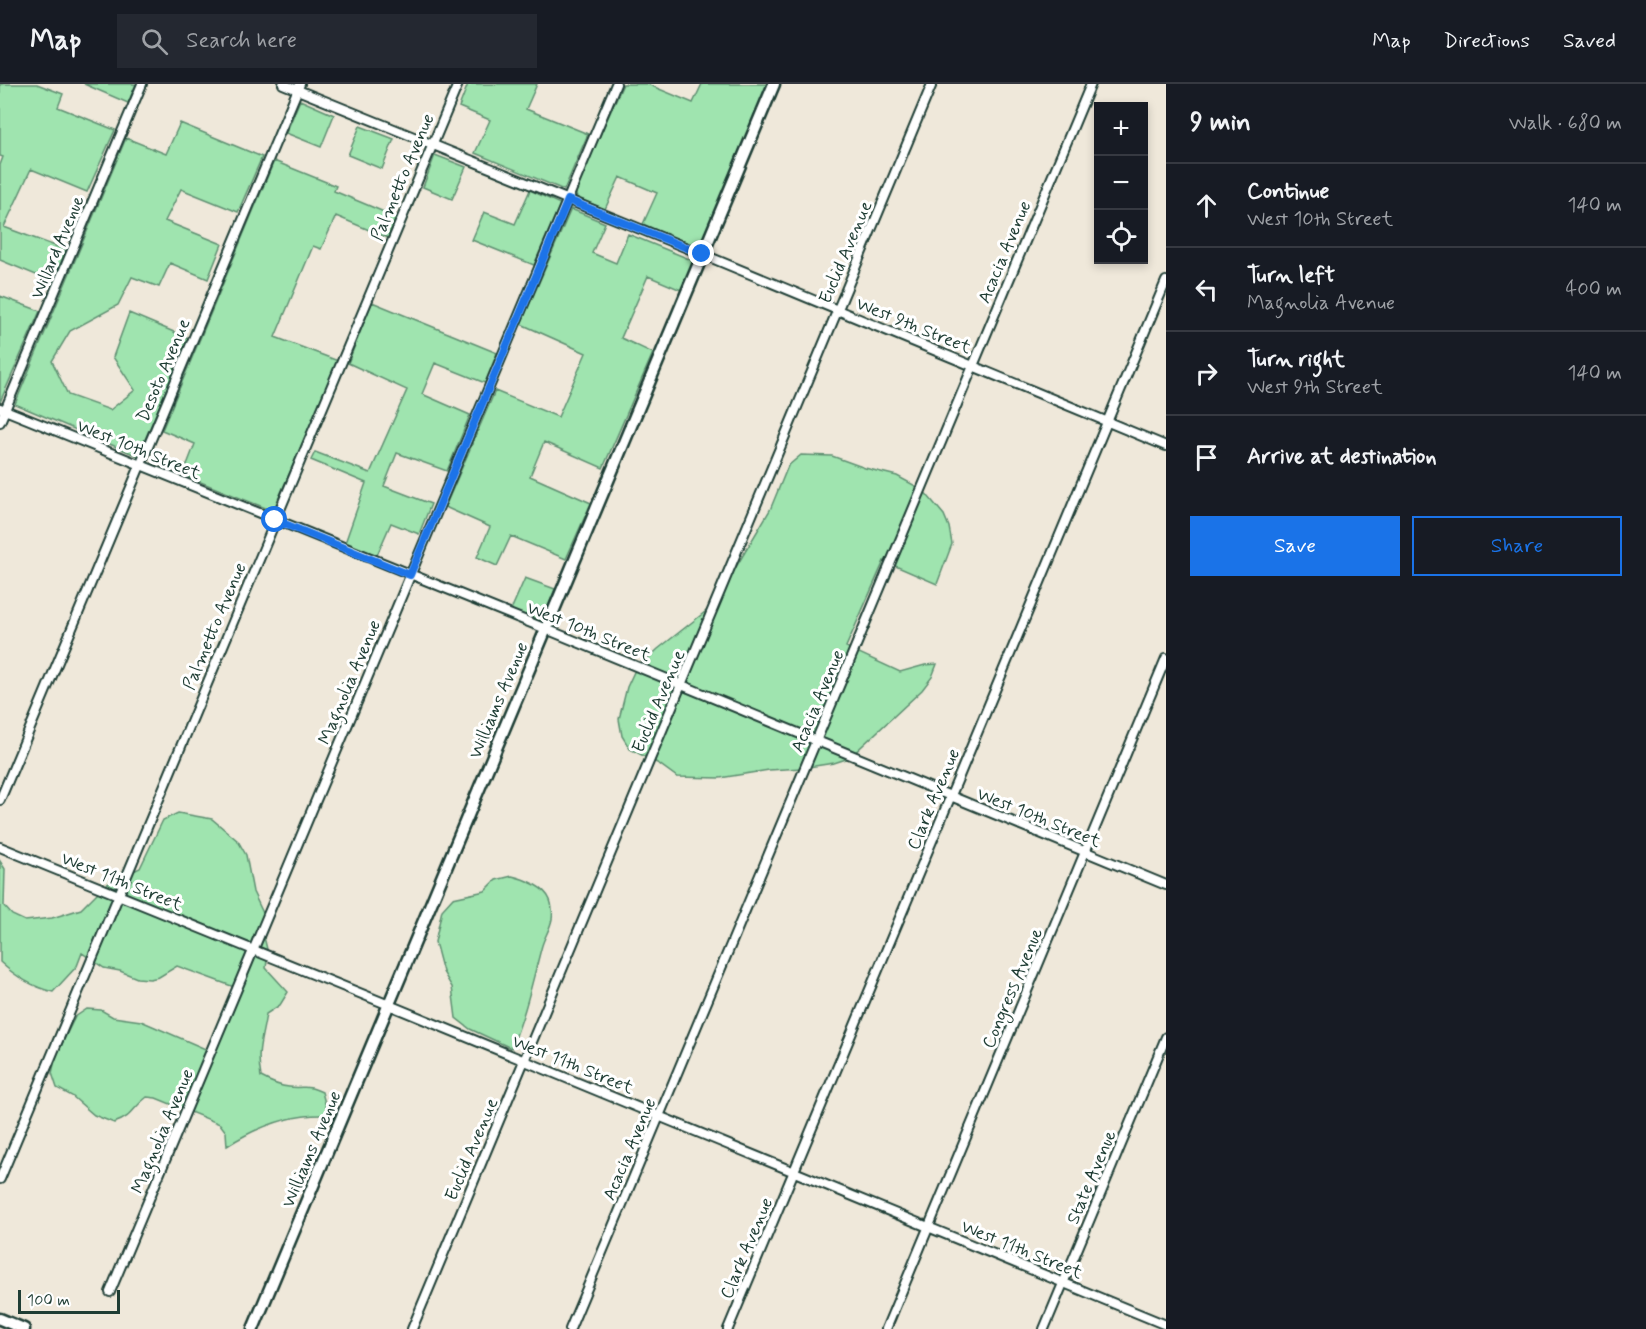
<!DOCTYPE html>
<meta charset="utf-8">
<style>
body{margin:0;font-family:Mynerve,sans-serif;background:#242831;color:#f1f3f6}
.controls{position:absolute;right:18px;top:18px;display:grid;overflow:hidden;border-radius:0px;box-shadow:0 3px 9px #0003}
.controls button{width:54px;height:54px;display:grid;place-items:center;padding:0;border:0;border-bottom:2px solid #363941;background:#171b24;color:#f1f3f6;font:30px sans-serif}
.scale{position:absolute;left:18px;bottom:15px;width:102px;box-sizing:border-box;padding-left:6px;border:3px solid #1f3d34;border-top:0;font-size:16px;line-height:21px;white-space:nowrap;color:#1f3d34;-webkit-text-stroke:4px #fff;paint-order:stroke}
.stop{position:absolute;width:18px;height:18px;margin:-14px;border:4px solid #1a73e8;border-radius:50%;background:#fff}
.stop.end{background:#1a73e8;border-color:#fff;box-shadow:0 2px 6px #0008}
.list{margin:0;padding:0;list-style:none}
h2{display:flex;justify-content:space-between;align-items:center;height:78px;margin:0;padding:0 24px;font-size:26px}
h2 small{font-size:20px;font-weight:400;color:#9ea1a6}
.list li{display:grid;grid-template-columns:39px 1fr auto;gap:18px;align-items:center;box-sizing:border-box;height:84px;padding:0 24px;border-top:2px solid #363941}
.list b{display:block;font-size:22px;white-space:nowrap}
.list p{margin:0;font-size:20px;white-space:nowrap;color:#9ea1a6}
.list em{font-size:20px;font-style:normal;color:#9ea1a6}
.actions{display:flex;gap:12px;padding:18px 24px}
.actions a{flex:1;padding:14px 0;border:2px solid #1a73e8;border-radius:0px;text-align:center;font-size:21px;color:#1a73e8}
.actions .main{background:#1a73e8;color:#fff}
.icon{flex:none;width:33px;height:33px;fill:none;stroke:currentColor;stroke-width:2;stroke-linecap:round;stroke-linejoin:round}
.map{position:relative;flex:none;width:1166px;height:1245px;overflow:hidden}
header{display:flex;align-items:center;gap:36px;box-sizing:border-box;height:84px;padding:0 30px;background:#171b24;border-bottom:2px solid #363941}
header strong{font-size:28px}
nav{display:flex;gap:33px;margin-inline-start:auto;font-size:21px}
.search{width:420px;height:54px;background:#242831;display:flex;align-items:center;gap:15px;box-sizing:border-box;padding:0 21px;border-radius:0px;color:#9ea1a6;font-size:22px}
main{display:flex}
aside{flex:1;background:#171b24}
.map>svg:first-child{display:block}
.green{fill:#9fe4af;stroke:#5f9072;stroke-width:1.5}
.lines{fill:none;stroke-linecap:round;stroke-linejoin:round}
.street-casing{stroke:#1f3d34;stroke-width:12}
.secondary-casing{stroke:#1f3d34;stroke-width:15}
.street{stroke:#fff;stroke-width:8}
.secondary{stroke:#fff;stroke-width:10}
.route{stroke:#1a73e8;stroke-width:8}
.labels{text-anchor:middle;stroke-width:6;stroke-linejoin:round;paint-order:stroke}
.street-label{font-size:18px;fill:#1f3d34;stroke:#fff}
</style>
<header>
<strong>Map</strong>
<div class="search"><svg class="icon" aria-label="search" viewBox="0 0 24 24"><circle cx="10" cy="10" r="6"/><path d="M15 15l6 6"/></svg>Search here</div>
<nav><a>Map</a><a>Directions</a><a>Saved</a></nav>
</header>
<main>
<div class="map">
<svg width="1166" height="1245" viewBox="0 0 1166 1245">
<rect width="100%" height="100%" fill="#efe8da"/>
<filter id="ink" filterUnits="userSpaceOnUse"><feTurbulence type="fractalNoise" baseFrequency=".0167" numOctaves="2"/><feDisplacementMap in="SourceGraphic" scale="12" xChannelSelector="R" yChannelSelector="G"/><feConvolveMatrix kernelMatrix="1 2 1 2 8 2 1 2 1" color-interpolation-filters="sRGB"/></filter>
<g filter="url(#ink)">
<path class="green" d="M0,0H37L63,10L58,23L115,46L87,108L31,85L4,143L66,166L53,198L0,176V81L3,73L0,72Z
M84,0H136L128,19Z
M468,0H537L526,25L588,50L564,106L475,69L490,36L459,23Z
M623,0H647L693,19L702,0H769L700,165L643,140L657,109L620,93L605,125L577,114L575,107Z
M300,16L334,31L321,63L286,49Z
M180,39L262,73L238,128L181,105L165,137L222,160L208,195L170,179L159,203L132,193L118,221L70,247L52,277L68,311L110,326L135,306L113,273L129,229L188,254L138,372L15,320L126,54L166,70Z
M360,42L394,55L382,85L348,71Z
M435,71L466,83L452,115L423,103Z
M274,77L336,102L334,107L396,133L388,154L336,132L321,165L313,162L275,253L338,277L273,427L183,391L195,360L162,346Z
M530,106L560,120L534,181L472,156L484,128L515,140Z
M571,125L605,139L592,169L616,179L628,150L694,177L681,206L648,192L621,254L653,269L603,384L544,358L530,392L591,419L566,475L511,452L497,482L477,473L490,443L445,423L495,307L558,333L586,269L521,240Z
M0,212L40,227L0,318Z
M372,218L497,269L485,299L435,279L422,310L470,331L447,387L397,369L384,402L431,420L419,450L391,439L377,471L345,459L366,399L311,376L315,368L370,389L407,306L348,279Z
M801,371L832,372L865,384L897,392L923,406L944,431L949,443L952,460L937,500L884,477L846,563L900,588L925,581L937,580L932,593L922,606L849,674L834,679L802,684L769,686L720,694L677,693L659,680L630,665L622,652L619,635L627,603L634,588L658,565L710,524L720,510L770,426L788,382Z
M525,494L555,505L542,537L511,526Z
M178,729L212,735L238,757L246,771L253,808L263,829L261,841L268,869L266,884L288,908L280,921L266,930C262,956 256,966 261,993C270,998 278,1002 289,1003C305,1005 305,1000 322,1008L326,1023L325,1031C290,1030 257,1043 227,1062L226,1048L220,1040L156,1014L147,1013C132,1024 133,1033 114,1039L94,1031L72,1012L57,1004L52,989L56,972L75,933L87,925L101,926L113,933L141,937L210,967L237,904L177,882L159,893L150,895L137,894L120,887L104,884L82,869L77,882L53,908C33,903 15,892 0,878V777L5,785L4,822L12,831L25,837L52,834L81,825L105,801L140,784L163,736Z
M512,792C525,795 545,803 550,816C552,821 553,830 552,835C550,846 543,855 541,865C532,899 525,932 511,964L470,945L456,934L452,903L443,888L435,858L442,826L453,814L485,807L496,796Z"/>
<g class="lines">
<defs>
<path id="street" d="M283,0L702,170L1166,362
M0,324L546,545L1166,801
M0,338L142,0
M0,716L300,0
M0,763L389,921L1166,1241
M0,1095L458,0
M110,1208L616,0
M412,1245L932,0
M570,1245L1091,0
M728,1245L1166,197
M886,1245L1166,574
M1044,1245L1166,953"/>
<path id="secondary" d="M0,1235L24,1245
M253,1245L774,0"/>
</defs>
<use href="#street" class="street-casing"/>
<use href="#secondary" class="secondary-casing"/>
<use href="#street" class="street"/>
<use href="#secondary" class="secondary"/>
</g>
</g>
<g class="lines" filter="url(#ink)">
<path class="route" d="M275,436L410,491L568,116L702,170"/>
</g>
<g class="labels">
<g class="street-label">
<text transform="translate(402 93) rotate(-67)" y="6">Palmetto Avenue</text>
<text transform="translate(57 163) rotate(-67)" y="6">Willard Avenue</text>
<text transform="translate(845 168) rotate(-67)" y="6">Euclid Avenue</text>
<text transform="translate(1004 168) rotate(-67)" y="6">Acacia Avenue</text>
<text transform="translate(914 241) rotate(22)" y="6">West 9th Street</text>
<text transform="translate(163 286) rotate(-67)" y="6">Desoto Avenue</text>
<text transform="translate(139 365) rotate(22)" y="6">West 10th Street</text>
<text transform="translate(214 542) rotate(-67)" y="6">Palmetto Avenue</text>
<text transform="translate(589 547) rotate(22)" y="6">West 10th Street</text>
<text transform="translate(349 598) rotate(-67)" y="6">Magnolia Avenue</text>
<text transform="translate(498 616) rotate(-67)" y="6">Williams Avenue</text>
<text transform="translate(658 617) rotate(-67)" y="6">Euclid Avenue</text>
<text transform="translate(817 617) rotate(-67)" y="6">Acacia Avenue</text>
<text transform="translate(933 715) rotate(-67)" y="6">Clark Avenue</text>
<text transform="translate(1039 733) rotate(22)" y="6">West 10th Street</text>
<text transform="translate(122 797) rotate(22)" y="6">West 11th Street</text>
<text transform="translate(1012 904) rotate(-67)" y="6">Congress Avenue</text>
<text transform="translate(573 980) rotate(22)" y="6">West 11th Street</text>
<text transform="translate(162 1047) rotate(-67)" y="6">Magnolia Avenue</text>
<text transform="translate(311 1065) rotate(-67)" y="6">Williams Avenue</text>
<text transform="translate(471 1065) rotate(-67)" y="6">Euclid Avenue</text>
<text transform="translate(629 1065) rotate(-67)" y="6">Acacia Avenue</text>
<text transform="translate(1091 1093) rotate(-67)" y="6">State Avenue</text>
<text transform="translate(746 1164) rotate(-67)" y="6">Clark Avenue</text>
<text transform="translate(1022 1165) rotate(22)" y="6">West 11th Street</text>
</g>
</g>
</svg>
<div class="controls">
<button>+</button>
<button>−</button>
<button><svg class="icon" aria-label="locate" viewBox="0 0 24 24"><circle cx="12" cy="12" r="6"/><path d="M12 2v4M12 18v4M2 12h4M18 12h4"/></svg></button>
</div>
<div class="scale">100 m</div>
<div class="stop" style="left:275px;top:436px"></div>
<div class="stop end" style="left:702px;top:170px"></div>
</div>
<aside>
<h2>9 min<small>Walk · 680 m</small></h2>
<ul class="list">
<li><svg class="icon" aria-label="ahead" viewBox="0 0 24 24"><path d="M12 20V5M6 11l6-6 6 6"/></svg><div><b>Continue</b><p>West 10th Street</p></div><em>140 m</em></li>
<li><svg class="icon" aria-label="left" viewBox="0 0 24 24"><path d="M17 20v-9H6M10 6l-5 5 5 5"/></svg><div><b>Turn left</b><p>Magnolia Avenue</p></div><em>400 m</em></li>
<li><svg class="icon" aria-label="right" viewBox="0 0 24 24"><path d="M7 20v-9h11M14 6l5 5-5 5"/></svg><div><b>Turn right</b><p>West 9th Street</p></div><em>140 m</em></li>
<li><svg class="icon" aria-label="arrive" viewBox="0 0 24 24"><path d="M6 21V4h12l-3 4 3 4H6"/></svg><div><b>Arrive at destination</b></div></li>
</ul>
<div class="actions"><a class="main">Save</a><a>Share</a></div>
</aside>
</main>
